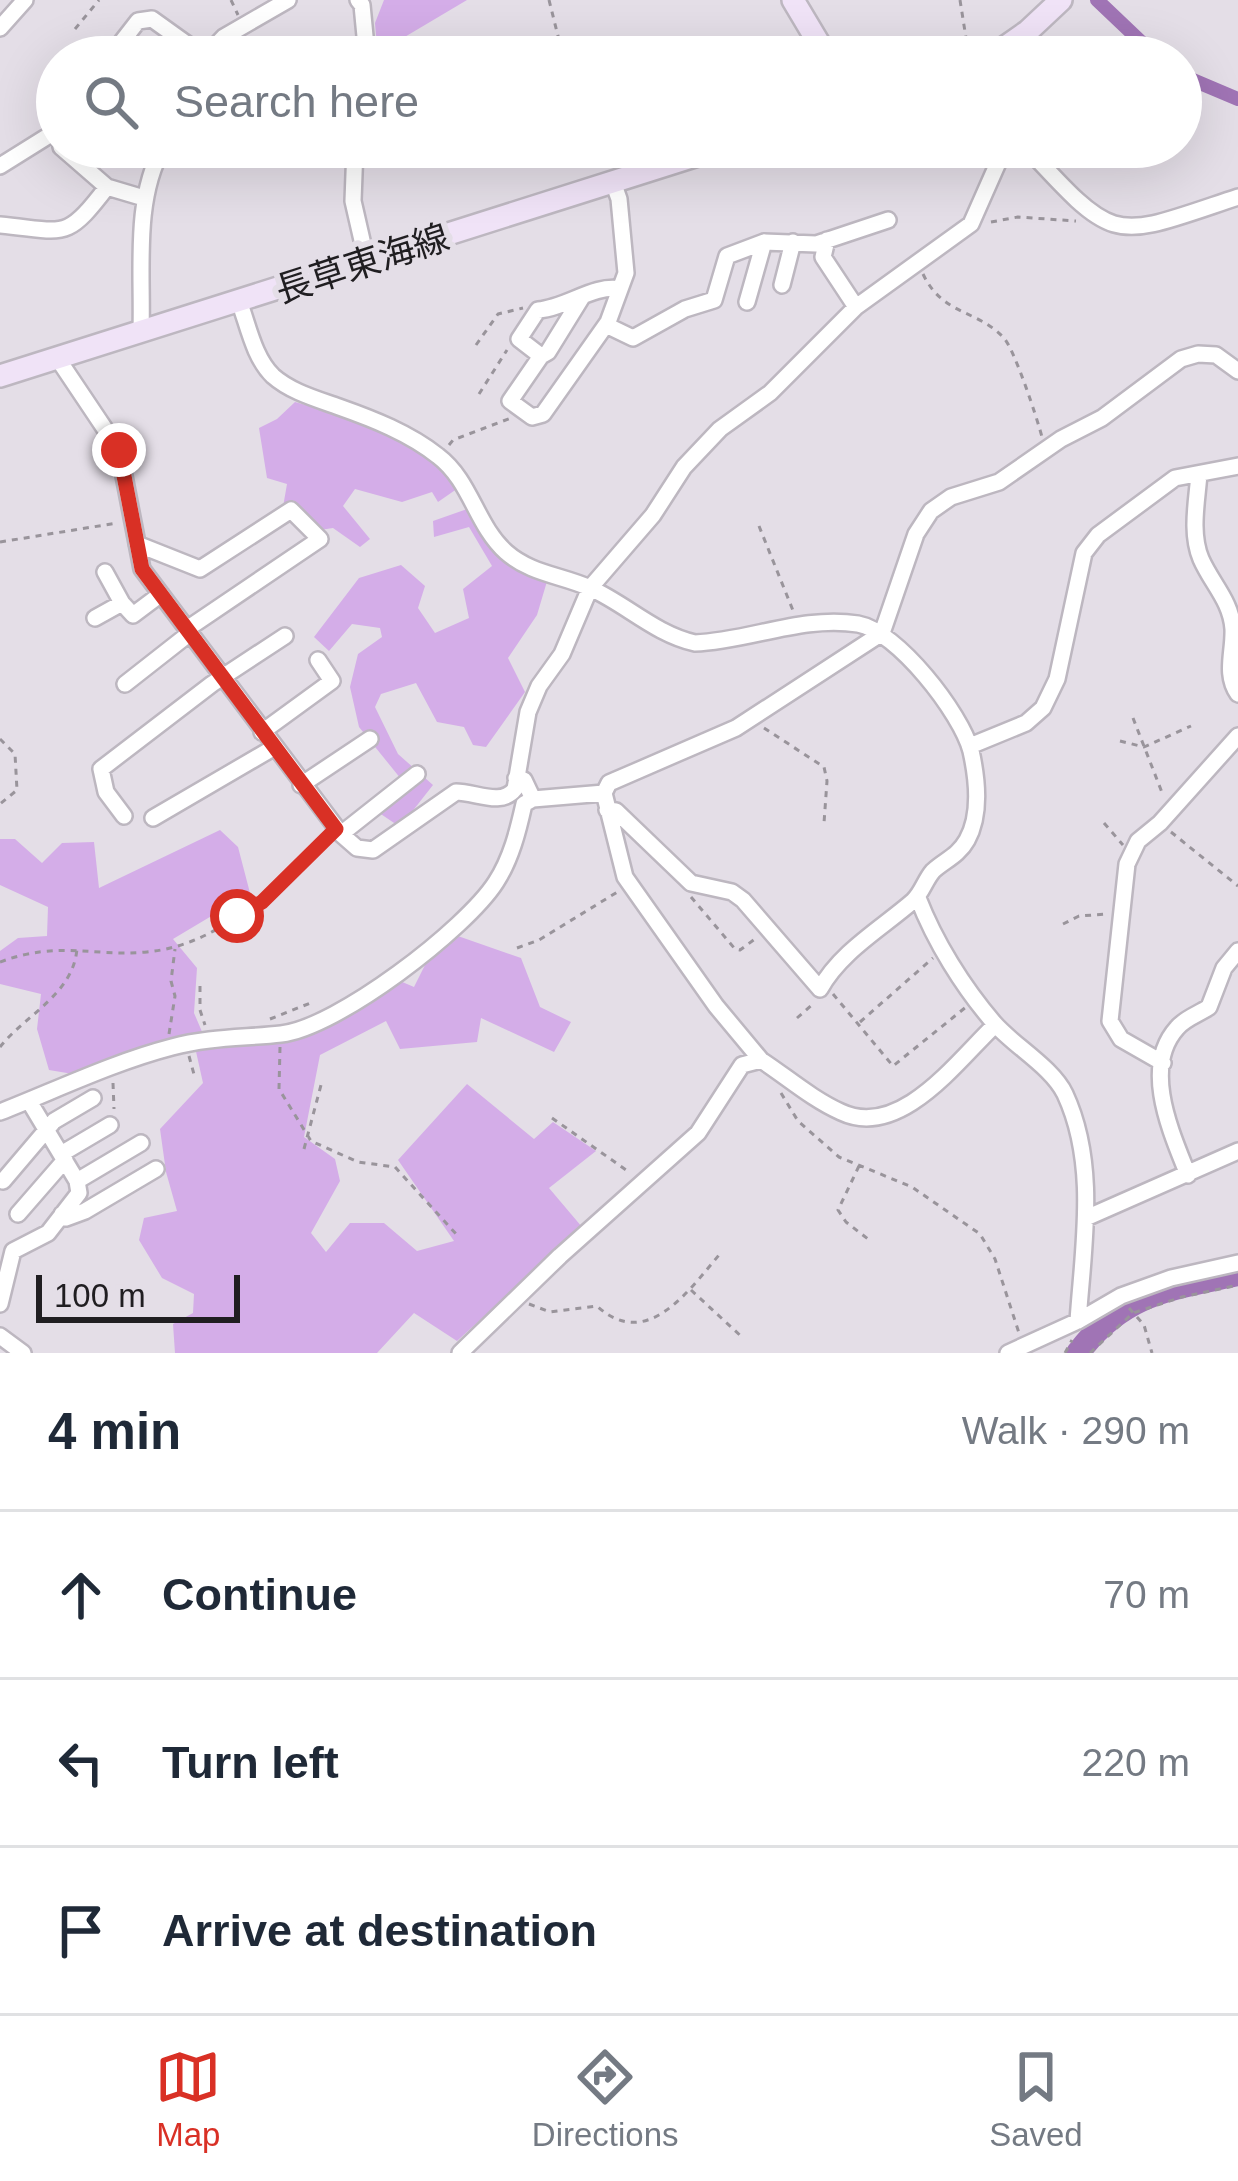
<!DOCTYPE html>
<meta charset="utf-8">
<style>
body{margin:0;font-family:Helvetica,"Noto Sans JP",sans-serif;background:#f6f6f7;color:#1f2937}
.scale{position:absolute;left:36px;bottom:30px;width:204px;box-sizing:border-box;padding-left:12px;border:6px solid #201e21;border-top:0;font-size:33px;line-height:42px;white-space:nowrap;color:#201e21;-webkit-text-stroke:9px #e4dee7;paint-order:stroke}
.stop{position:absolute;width:36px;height:36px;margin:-27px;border:9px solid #d93025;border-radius:50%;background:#fff}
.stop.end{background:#d93025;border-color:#fff;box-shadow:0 3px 12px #0008}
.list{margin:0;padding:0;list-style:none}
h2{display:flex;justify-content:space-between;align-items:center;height:156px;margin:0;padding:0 48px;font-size:51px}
h2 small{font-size:39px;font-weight:400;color:#747a83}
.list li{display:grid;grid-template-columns:78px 1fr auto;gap:36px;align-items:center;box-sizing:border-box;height:168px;padding:0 48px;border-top:3px solid #e0e1e3}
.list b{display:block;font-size:45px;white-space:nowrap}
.list em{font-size:39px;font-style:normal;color:#747a83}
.icon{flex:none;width:66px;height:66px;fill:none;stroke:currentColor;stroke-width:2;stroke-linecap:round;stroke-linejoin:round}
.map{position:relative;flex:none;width:1238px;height:1353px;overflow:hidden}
.search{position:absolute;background:#fff;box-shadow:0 12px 48px #0002;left:36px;right:36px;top:36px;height:132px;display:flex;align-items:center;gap:30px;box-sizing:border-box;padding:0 42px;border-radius:66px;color:#747a83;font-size:45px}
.sheet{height:660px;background:#fff}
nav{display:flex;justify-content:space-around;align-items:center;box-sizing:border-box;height:168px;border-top:3px solid #e0e1e3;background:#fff;font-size:33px;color:#747a83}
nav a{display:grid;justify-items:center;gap:6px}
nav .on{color:#d93025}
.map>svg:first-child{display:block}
.green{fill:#d4ade8}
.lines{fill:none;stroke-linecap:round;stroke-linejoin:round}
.canal{stroke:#a074b5;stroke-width:14}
.river{stroke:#a074b5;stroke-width:24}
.street-casing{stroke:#bdb7c0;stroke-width:20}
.secondary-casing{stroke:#bdb7c0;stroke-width:26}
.path{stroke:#99949b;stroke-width:3;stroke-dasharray:6 6;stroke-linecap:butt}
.street{stroke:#fff;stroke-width:15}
.secondary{stroke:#f0e3f7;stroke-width:21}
.route{stroke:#d93025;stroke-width:15}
.labels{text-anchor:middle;stroke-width:12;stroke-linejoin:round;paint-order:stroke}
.street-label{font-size:36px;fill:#201e21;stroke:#e4dee7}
</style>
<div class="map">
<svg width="1238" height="1353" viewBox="0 0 1238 1353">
<rect width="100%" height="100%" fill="#e4dee7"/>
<path class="green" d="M384,0H467L403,38L396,57H378L375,23Z
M295,402C357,419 415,441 461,486L438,502L432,492L402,502L355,489L343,506L370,539L360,547L333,528L320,530L283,507L287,484L267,478L259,428L277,419Z
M470,508L497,551L548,578L537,615L508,658L525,692L486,747L473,745L464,727L437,722L416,683L381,694L375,707L398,754L433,785L400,827L369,806L401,779L359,727L350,687L358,654L382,637L380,628L352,624L329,651L314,637L359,578L401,565L425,586L418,608L435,633L469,618L463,589L492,566L469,527L434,537L433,521Z
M220,830L238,847L250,893L173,939L197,968L194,1013L203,1034L79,1075L49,1070L37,1029L41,994L0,984V951L18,938L47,936L48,907L0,885V839H15L42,863L62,843L94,842L99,888Z
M455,935L521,958L540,1007L571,1022L554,1052L481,1018L477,1042L400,1049L386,1021L320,1055L304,1137L335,1159L340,1181L311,1233L326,1252L350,1223H384L417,1251L454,1241L398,1160L467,1084L534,1139L553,1122L596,1151L549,1188L582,1227L457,1341L414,1313L377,1353H175L173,1324L193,1313L194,1294L162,1278L139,1240L144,1218L177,1211L166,1172L160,1129L203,1083L195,1047L323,1028L400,981L414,987L428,959Z"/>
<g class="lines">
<path class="canal" d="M1097,0L1157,57
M1181,75L1238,99"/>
<path class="river" d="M1078,1353C1123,1293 1169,1289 1238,1274"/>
<defs>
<path id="street" d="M358,0L362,5L367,57
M0,28L25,0
M110,57L138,21L152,19L205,57
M205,57L224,37L288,0
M61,147L107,187L144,198
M355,147L353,201L367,262
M1026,147C1118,247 1112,239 1238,197
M0,166L48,136L57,125
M613,182L619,199L626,273L608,322L543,414L532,417L510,401L541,356L519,339L538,310C566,308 594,284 620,289
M0,225C65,231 65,242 107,187
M827,240L823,257L856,307
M782,285L793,242
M239,301C248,325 254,358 273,376C291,392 317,399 339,407C373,419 409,433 438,456C471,481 476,525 506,552C531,574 561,575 590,588C626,604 655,634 695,643C749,641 803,615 858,624C897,631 961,713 971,751C977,778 981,815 967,840C958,856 945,860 933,871C925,880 922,893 913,901C882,928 840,952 820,989L743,900L732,892L691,883L616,811L607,810
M747,302L764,242
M606,325L633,338L685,309L714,300L727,256L764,242L816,244L888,220
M141,332C143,271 133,201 163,147
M541,356L548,352L582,297
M58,359L119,450L142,569L341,834L357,848L373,850L456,792C476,792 501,807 515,789L528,712L539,686L562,654L590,588L653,515L684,467L720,429L770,393L856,307L971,224L1005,147
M1199,474C1197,501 1190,533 1201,559C1212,584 1231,601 1233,629C1234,652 1224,674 1238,694
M137,544L200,569L291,510L320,539L187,629
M105,572L122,603L133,615L161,594
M95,618L122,603
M125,684L190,633
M262,732L332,681L318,660
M970,746L1026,723L1043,708L1057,679L1084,553L1098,535L1175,478L1238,466
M516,778L524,780L533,799L604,793
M301,785L370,739
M124,816L106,792L101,769L212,684L285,636
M153,818L273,748
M341,834L417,774
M918,898C935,942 963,987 994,1023C1014,1046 1052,1067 1065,1094C1098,1165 1083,1247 1078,1321
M761,1060L716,1006L625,877L604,793L609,783L736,728L882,633L916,534L931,511L951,497L999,482L1061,439L1102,418L1181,359L1198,354L1216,355L1238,371
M1163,1063L1121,1039L1110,1021L1127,864L1138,841L1160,823L1238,736
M0,1112C56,1090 114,1062 172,1047C208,1037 245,1038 281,1034C337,1028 466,929 496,882C511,859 518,831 524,804L533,799
M61,1154L110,1125
M1188,1175C1172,1134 1141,1068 1177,1028C1185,1018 1199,1014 1209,1007L1224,968L1238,951
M3,1181L54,1121L93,1098
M77,1181L141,1143
M18,1214L65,1160
M62,1214L66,1218L85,1211L156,1169
M1086,1218L1238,1151
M0,1304L13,1251L48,1233L79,1193L77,1181L29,1101
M0,1336L23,1353
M460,1353L560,1256L698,1133L742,1065L761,1060C787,1077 812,1099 841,1112C900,1140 957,1061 995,1025
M1008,1353L1078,1321L1121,1296L1171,1278L1238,1263"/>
<path id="secondary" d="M793,0L827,57
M991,57L1028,31L1061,0
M0,376L723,147"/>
</defs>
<use href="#street" class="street-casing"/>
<use href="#secondary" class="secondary-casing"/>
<path class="path" d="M231,0L238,15
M549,0L558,36L571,57
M960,0L969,57
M75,29L99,0
M604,147L606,163
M991,222L1018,217L1076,221
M923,274C943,316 977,309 1004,338C1015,351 1037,418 1042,437
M476,345L498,314L523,308
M479,394L507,350
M449,445L453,440L511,418
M759,526L794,613
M0,542L117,523
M1133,718L1163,795
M764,728L824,767L827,781L824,823
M0,739L15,754L17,790L0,804
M1120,741L1144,747L1191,726
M1104,823L1123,845
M1171,832L1238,886
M691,897L735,949L740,950L755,939
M1063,924L1079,916L1108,914
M517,948L539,940L619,891
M0,962C60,940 91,957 147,952C221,945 275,887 325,839
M200,986V1010L205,1025
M833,994L893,1066L966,1007
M797,1018L814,1003
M270,1019L313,1002
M860,1022L933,958
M169,1034L175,996L171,981L175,949
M0,1047C25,1015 74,994 77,948
M280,1047L279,1089L311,1141L358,1162L395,1167L457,1235
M189,1056L195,1078
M113,1083L114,1109
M781,1093L798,1121L839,1157L912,1187L980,1234L995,1259L1019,1333
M552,1118L629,1172
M304,1149L321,1085
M859,1166L838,1210L846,1222L868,1239
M691,1290L743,1338
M529,1304L550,1312L597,1306C646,1351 687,1293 719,1255
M1129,1308L1144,1325L1152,1353
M1065,1353L1072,1340
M1090,1353L1133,1313L1182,1297L1238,1285"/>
<use href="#street" class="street"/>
<use href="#secondary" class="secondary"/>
</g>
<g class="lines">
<path class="route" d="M119,450L142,569L336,829L262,902L237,916"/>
</g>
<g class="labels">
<g class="street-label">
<text transform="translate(362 263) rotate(-18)" y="13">長草東海線</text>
</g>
</g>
</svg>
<div class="scale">100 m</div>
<div class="stop" style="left:237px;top:916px"></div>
<div class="stop end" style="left:119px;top:450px"></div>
<div class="search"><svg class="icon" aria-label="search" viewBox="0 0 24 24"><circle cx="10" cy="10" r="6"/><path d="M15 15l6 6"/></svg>Search here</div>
</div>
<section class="sheet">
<h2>4 min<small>Walk · 290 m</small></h2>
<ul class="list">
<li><svg class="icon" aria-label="ahead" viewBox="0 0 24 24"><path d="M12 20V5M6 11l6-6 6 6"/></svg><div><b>Continue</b></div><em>70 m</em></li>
<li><svg class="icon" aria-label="left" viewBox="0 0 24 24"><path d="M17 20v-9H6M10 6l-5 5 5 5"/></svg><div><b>Turn left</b></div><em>220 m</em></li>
<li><svg class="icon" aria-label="arrive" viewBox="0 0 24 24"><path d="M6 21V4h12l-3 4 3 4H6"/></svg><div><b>Arrive at destination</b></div></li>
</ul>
</section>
<nav>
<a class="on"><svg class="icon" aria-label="map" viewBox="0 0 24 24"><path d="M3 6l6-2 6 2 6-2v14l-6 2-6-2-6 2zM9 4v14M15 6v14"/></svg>Map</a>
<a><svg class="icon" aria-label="directions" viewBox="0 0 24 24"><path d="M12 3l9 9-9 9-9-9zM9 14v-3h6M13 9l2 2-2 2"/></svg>Directions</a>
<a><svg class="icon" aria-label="saved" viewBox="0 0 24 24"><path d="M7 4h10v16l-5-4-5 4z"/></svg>Saved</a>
</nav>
